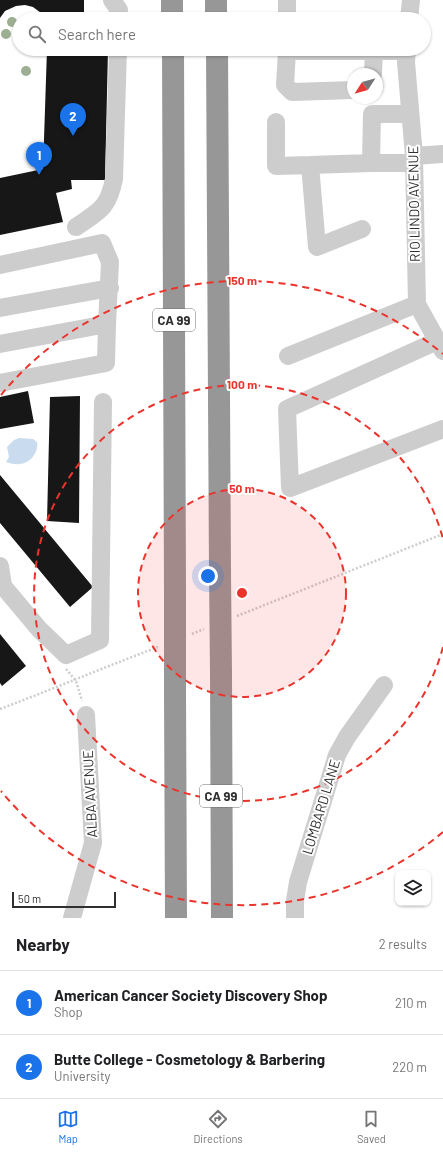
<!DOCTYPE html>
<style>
body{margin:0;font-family:Barlow,sans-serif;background:#f6f6f6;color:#202124}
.controls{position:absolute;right:12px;bottom:12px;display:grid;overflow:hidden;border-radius:8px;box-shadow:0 1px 3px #0004}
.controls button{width:36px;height:36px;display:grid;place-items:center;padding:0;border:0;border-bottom:1px solid #e0e0e0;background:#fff;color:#202124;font:20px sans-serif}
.compass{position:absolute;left:347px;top:68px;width:36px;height:36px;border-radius:50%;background:#fff;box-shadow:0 1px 3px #0004;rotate:234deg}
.scale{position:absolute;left:12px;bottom:10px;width:104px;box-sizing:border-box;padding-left:4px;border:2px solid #303030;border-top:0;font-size:11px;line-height:14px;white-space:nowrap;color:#303030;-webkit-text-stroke:3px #fff;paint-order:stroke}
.you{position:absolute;left:208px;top:576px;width:14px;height:14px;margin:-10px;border:3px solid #fff;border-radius:50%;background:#1a73e8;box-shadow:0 0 0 6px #1a73e833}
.badge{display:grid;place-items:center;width:26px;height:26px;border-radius:50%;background:#1a73e8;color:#fff;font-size:13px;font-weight:700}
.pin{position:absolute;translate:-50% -33px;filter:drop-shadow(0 1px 2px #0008)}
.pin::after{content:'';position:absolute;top:21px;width:14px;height:12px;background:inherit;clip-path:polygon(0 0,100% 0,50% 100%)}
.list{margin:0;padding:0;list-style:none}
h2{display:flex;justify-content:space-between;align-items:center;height:52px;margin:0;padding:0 16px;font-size:17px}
h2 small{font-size:13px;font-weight:400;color:#757577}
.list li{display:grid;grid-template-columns:26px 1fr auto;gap:12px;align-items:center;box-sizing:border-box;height:64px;padding:0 16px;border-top:1px solid #e0e0e0}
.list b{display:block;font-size:15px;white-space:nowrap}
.list p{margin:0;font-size:13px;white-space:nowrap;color:#757577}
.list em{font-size:13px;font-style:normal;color:#757577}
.icon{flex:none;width:22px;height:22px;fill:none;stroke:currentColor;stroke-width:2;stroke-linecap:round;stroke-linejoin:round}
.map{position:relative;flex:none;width:443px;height:918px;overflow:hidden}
.search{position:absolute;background:#fff;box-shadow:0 1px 3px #0004;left:12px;right:12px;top:12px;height:44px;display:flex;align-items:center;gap:10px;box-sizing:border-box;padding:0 14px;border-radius:22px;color:#757577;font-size:15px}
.sheet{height:180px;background:#fff}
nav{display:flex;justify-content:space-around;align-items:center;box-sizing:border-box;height:56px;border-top:1px solid #e0e0e0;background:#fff;font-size:11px;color:#757577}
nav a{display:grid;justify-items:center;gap:2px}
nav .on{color:#1a73e8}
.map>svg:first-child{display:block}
.water{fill:#c9dbee}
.building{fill:#171717}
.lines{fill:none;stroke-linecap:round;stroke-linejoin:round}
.path{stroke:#cdcdcd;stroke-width:2.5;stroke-dasharray:2 2;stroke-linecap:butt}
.minor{stroke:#cdcdcd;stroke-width:18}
.highway{stroke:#979797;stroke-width:22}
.highway-bridge{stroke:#979797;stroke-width:22}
.tree{fill:#9daf93}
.ring{fill:none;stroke:#ec342d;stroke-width:2;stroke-dasharray:7 5}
.labels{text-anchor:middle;stroke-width:4;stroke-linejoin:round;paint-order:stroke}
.shield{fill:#fff;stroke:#6e6e6e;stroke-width:1}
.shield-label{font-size:13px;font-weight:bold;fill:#303030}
.street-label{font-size:14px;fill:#303030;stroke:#fff}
.centre{fill:#ec342d;stroke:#fff;stroke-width:2}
.ring-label{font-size:12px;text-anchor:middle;font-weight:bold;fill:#ec342d;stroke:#fff;stroke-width:4;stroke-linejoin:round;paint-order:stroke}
</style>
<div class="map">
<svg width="443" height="918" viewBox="0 0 443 918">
<rect width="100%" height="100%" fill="#fff"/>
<path class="water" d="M19,438L33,439L37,442C39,452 30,464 19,464C15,465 10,463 6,462L9,457L7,447L14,440Z"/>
<path class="building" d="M0,0H84V13L108,14V19H45L41,13L33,7L25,5L16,6L5,11L0,18Z
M47,49H108L105,180H71L72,189L56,193L63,222L0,235V178L43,169Z
M28,391L34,423L0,429V397Z
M80,396L79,523L47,521L50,397Z
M0,475L93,587L70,607L0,523Z
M0,634L26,666L2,686L0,683Z"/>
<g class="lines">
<path class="path" d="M237,616L443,534
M192,634L204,629
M66,669L76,681L82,701
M0,709C53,689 105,667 158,647"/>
<path class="minor" d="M112,0L119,10L118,19
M287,19V0
M409,19L411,0
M407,49L406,62L414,156L417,304L443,351
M373,74L374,51
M353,90L292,92L285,85L287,51H407
M410,114H372L371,163H414
M276,122V166L310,165
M414,156L443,154
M76,227C99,211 108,209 114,179L118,49
M362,229L317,247L310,165L371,163
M0,265L102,243L110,262L107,324L0,344
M0,308L110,288
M437,341L287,409L290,488L443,429
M288,356L417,304
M0,383L106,363L107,324
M0,566L3,586L39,629L66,655L100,640L103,402
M72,918L93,843L86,715
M295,918V901L298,882L337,755L347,737L384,685"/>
<path class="highway" d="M172,0V19
M216,0V19
M173,49L175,591
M217,49L220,572
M221,674L222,918
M175,692L176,918"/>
<path class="highway-bridge" d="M220,572L221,674
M175,591V692"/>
</g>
<g class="tree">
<circle cx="12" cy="22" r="5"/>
<circle cx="6" cy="34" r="5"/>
<circle cx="26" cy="71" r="5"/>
</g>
<circle cx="242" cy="593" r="104" fill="#ec342d" fill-opacity=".12"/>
<g class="ring">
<circle cx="242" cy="593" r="104"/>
<path d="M443 647A208 208 0 1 1 443 539"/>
<path d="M443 832A312 312 0 0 1 1 791M1 395A312 312 0 0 1 443 354"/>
</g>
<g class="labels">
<g class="shield">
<rect x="153" y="309" width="42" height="22" rx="3"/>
<rect x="200" y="785" width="42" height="22" rx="3"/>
</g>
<g class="shield-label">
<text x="174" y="325">CA 99</text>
<text x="221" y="801">CA 99</text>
</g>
<g class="street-label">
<text transform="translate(414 204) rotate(-91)" y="5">RIO LINDO AVENUE</text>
<text transform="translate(90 794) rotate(-93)" y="5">ALBA AVENUE</text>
<text transform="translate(321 807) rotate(-73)" y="5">LOMBARD LANE</text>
</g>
</g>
<circle cx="242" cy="593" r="6" class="centre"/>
<g class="ring-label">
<text x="242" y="285">150 m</text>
<text x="242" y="389">100 m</text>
<text x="242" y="493">50 m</text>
</g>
</svg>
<div class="controls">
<button><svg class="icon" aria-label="layers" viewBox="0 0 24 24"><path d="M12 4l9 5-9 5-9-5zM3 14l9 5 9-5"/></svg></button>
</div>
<svg class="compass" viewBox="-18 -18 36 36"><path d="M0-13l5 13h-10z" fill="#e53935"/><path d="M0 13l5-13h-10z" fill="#757577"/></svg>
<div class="scale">50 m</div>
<div class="you"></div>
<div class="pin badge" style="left:39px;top:175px">1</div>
<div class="pin badge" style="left:73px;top:136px">2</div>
<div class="search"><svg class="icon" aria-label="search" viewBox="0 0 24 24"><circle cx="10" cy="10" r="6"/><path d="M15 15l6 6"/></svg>Search here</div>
</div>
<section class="sheet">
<h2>Nearby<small>2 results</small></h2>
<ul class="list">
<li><span class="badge">1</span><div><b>American Cancer Society Discovery Shop</b><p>Shop</p></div><em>210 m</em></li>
<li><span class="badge">2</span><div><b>Butte College - Cosmetology &amp; Barbering</b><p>University</p></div><em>220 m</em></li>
</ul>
</section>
<nav>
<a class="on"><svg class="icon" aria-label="map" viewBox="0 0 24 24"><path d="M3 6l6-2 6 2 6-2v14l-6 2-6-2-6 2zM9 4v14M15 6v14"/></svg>Map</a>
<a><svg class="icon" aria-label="directions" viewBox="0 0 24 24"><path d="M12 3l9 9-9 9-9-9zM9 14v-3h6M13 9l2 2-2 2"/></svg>Directions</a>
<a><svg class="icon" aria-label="saved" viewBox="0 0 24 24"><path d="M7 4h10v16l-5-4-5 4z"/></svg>Saved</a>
</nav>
